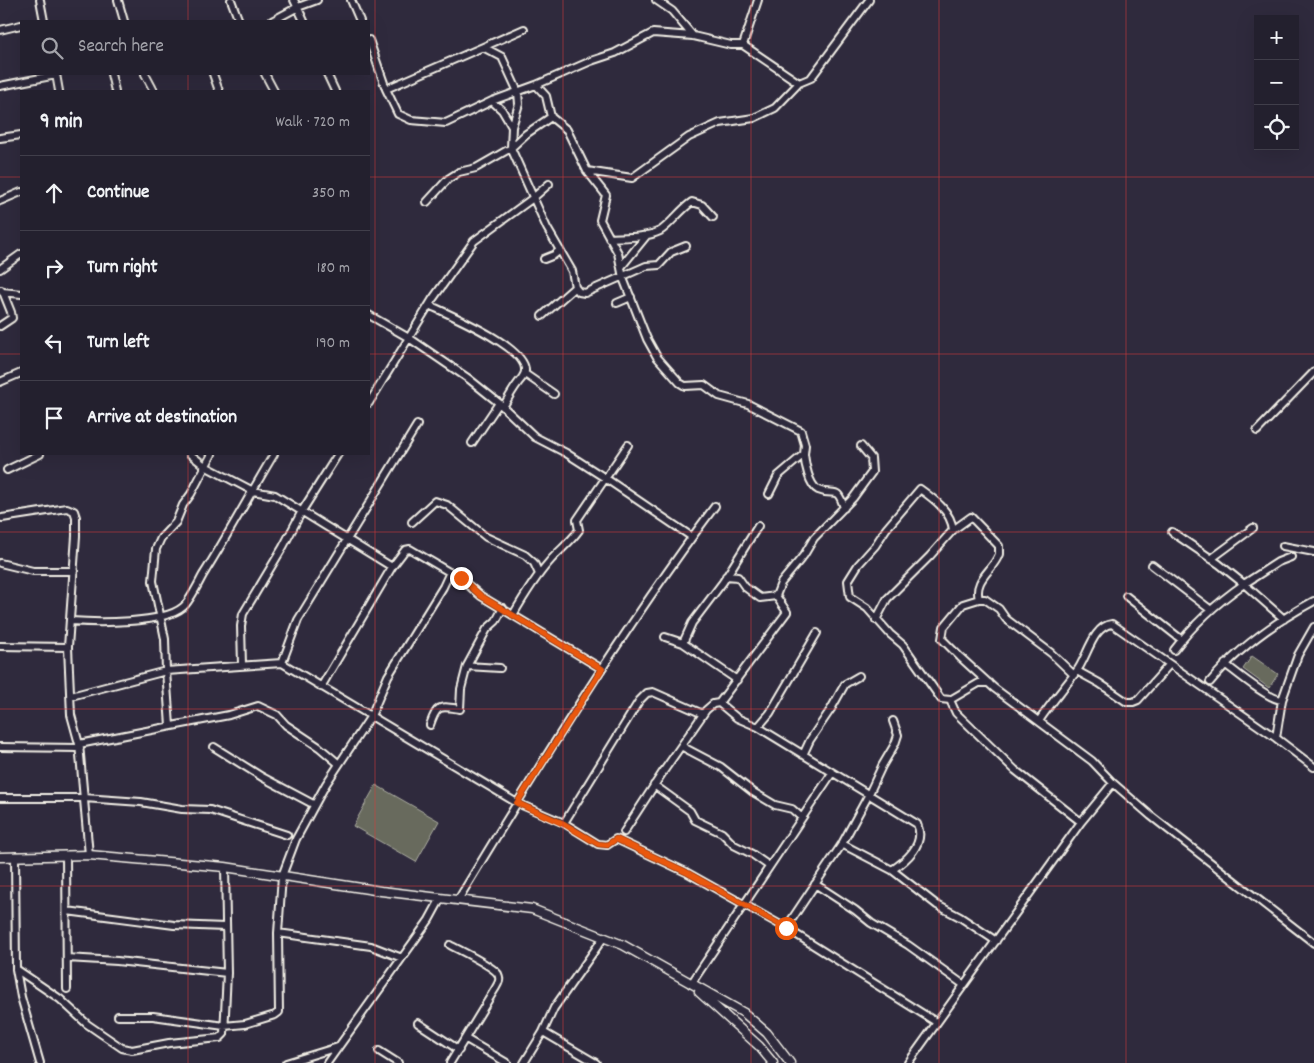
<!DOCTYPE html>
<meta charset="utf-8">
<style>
body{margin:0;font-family:Dekko,sans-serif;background:#2b2836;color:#f1f3f6}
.controls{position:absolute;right:15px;top:15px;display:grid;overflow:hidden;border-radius:0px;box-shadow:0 5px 20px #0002}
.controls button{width:45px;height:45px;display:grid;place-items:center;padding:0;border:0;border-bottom:1px solid #403e4a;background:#23202e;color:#f1f3f6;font:25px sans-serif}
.stop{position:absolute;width:15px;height:15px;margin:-11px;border:4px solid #ea580c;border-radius:50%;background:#fff}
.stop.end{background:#ea580c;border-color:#fff;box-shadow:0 1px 5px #0008}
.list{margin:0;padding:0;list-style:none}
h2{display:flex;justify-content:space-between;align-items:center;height:65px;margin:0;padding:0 20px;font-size:21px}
h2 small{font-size:16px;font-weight:400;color:#a3a3aa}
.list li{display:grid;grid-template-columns:32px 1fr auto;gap:15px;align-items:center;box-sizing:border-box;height:75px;padding:0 20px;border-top:1px solid #403e4a}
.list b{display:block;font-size:19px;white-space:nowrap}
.list em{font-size:16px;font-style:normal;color:#a3a3aa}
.icon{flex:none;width:28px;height:28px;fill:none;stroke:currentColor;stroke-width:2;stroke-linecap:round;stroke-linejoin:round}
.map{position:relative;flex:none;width:1314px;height:1063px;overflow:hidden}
.search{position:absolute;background:#23202e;box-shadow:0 5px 20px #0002;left:20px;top:20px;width:350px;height:55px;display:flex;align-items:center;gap:12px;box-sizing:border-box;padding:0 18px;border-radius:0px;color:#a3a3aa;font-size:19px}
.panel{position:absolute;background:#23202e;box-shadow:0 5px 20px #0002;left:20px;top:90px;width:350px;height:365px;border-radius:0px}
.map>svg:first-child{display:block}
.green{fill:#676b5d;stroke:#aeaea2}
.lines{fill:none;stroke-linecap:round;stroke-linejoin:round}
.minor-casing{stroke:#f4f1e8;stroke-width:10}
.tertiary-casing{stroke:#f4f1e8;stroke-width:11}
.minor{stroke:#2f2a3d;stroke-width:6}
.tertiary{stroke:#2f2a3d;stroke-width:8}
.route{stroke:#ea580c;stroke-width:6}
.grid{fill:none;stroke:#d93c3b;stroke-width:1;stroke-opacity:0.55}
</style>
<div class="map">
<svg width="1314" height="1063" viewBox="0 0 1314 1063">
<rect width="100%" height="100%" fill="#2f2a3d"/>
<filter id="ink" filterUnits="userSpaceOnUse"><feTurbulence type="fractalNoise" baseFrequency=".02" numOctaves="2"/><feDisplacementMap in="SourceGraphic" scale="10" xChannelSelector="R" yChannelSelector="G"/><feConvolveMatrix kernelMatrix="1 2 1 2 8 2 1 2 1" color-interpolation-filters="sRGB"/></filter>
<g filter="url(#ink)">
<path class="green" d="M1252,656L1278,674L1269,688L1243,669Z
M376,785L439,821L416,862L353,826Z"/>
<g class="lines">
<defs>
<path id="minor" d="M40,0L44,21
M118,0L124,21
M231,0L239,21
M294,0L304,21
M351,0L360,21
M656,0L672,11L693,36
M272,21L298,7L317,0
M0,30L21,25
M369,40L386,89L398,114L411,120L446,123L492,101L536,85L591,61L615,53L653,33L693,36L731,45H743L758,0
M743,45L799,83
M483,47L524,29
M56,74L59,91
M111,74L115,91
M145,74L154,91
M213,74L219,91
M265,74L274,91
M327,74L335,91
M536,85L546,96L551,117L567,130L587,171L606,195L600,220L618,253L623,278L647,339L657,357L680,383L685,386L704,385L719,396L748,404L801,431L805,445L804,454L778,476L769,494
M0,86L56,75
M386,89L483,47L502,57L518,92L519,104L512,127
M492,101L502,110L512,127L511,148L547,228L572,271L575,287L579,292L585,293L646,266L659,265L671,252L686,246
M0,138L21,135
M587,171L632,178L689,137L720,123L754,118L775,108L799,83L811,78L869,0
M0,201L21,192
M427,202L448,179L459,172L476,168L511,148L526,134L551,117
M609,238C624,237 646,238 660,231C670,225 680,210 692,202L702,205L713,217
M544,259L554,255L560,250
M621,267L647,235
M0,269L21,254
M1,290L3,292L21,294
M617,303L631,297
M429,305C448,314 527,347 525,371C525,374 523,376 522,378C514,387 509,397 503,407
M369,315L409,338L469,379L499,403L535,437L566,453L605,478L692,537
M542,316L575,287
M0,326L12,318L11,312L3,292
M525,374L554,394
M0,382L21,373
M369,403L432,300L474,241L533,198L549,184
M1257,431L1314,372
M472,443L499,403
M190,454L205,466L253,491L275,495L392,567
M804,454C805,464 809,485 818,490C834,497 837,484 844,508
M7,470L40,454
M2,518L67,508L74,511L76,517V536L68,647L69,670L71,715L79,744L89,855
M412,522L435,501L447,505L486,537L525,555L534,563L539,574
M1172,532L1219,564L1244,584L1278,562L1291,557
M1283,546L1314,552
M1211,559L1253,528
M0,563L33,571H74
M1152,565L1211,610
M776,596L781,583L804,555L814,538L853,498L872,472L871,458L861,446
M1126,596L1182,640
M513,615C524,596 535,578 549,562C559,550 569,544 579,530L577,520L628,445
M876,620L887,599L930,556L953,530L971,517L999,546C999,548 999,551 999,554C994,570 973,579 979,599
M71,621C97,623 163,624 183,607C190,601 198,584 203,575C228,535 250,494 274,454
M665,637L683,643L737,680
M683,643L692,623L723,582L758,526
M0,646L68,647
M1174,650C1193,625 1218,602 1244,584L1284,619
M282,663L298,620L417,425
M1225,664C1237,673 1269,700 1282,700L1298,655L1314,627
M242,665L241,626L243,614L283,547L302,511L338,454
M467,666L500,668
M1077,671L1099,683L1127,702H1133L1138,700L1169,665
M1074,675L1051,653L1006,619L999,609L985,599H979L963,604L944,627L942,639L960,657L994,688L1092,761L1113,783L1151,816L1314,943
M1210,682C1238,648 1275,622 1314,601
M989,683H979L950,700L956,713L1015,770L1081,822
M321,687L392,567L405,550L410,549L461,579L481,596L602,669
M71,696L166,671L282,663L517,803L564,823L598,844L607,845L616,839L686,872L786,928L936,1022
M950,700L941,699L903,645L890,634L867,608L850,597L848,581L858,565L875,546L886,529L920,489C934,499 951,511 953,530
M719,703L737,718L758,727L917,824C926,844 907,860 892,870
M1039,721C1050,704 1064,688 1076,672C1087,659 1092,626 1112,624L1276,738L1314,767
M430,725C437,704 440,706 460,709L461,689L467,666L487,629L496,621L503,608
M170,726L166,671L165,639L153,581L156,549L161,538L176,522L183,505L191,494L212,454
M758,727L770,713L817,633
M1276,738L1282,700
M79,744L229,715L258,706L277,715L286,725L319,747L339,764
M681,746L721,767L753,792L775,805L792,809L802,818
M0,747L80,748
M214,747L262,777L313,804
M803,755L810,740L831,709L845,684L859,676
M654,785L690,811L695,820L722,833L734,845L752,854L769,866
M0,798H84L141,802L182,809L210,810L287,835
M564,823L639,701L647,693L653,692L703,714
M624,832L663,772L706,710L713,704L719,703L787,612L776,596L760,598L745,587L738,577L726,576
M842,844L892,870L937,905L960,917L996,941
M66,855L67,989
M15,856L16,969L21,997L40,1063
M815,884L855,910L871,923L908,945L964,985
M458,900C539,766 621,632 715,506
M67,911L174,925L225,927
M786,928L842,844L868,796L882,766L895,744L898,735L893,721
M278,933L371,946L402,958
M450,945C459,950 493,966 498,974C501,980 498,984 495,989L450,1063
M67,958L117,961L227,973
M16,969L60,999L87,1024L122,1048L132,1050L169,1043L220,1038L224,1034L227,973L225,867
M691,984L832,773
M118,1016H153L224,1026L245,1024L275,1015L279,1012L278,933L282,876L296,839L326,784L371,716L388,676L443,587L450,572
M418,1023L459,1050
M543,1032L596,1063
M466,1039L507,1063
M379,1051L398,1063
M286,1063L338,1047
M327,1063L429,920L441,898
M524,1063L543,1032L554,1008L604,937
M908,1063L1081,822L1113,783"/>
<path id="tertiary" d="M0,857L89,855L225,867L381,891L532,909L623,945L744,1013L767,1033L790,1063
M699,992L759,1046L773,1063"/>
</defs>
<use href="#minor" class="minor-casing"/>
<use href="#tertiary" class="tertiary-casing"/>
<use href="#minor" class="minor"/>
<use href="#tertiary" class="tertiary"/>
</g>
</g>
<g class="lines" filter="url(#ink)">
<path class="route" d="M461,578L481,596L602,669L517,803L564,824L598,844L607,845L616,839L686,872L786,928"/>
</g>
<path class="grid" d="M188,0V21M375,0V1063M563,0V1063M751,0V1063M939,0V1063M1126,0V1063M188,74V91M0,177H21M369,177H1314M0,354H21M369,354H1314M188,454V1063M0,532H1314M0,709H1314M0,886H1314"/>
</svg>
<div class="controls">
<button>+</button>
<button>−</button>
<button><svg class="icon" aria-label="locate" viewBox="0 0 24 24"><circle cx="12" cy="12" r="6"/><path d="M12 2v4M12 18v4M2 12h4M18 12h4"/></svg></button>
</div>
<div class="stop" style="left:786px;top:928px"></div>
<div class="stop end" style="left:461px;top:578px"></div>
<div class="search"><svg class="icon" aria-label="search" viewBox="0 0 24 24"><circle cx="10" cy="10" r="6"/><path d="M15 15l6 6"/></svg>Search here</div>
<section class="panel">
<h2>9 min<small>Walk · 720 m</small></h2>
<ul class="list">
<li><svg class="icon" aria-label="ahead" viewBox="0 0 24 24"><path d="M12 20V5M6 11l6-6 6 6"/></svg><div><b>Continue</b></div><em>350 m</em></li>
<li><svg class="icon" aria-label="right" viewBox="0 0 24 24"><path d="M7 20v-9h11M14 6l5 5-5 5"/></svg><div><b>Turn right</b></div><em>180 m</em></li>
<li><svg class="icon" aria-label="left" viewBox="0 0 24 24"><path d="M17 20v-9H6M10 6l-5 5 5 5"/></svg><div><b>Turn left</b></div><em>190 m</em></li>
<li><svg class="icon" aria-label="arrive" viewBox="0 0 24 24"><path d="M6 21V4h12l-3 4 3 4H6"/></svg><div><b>Arrive at destination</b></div></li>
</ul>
</section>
</div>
